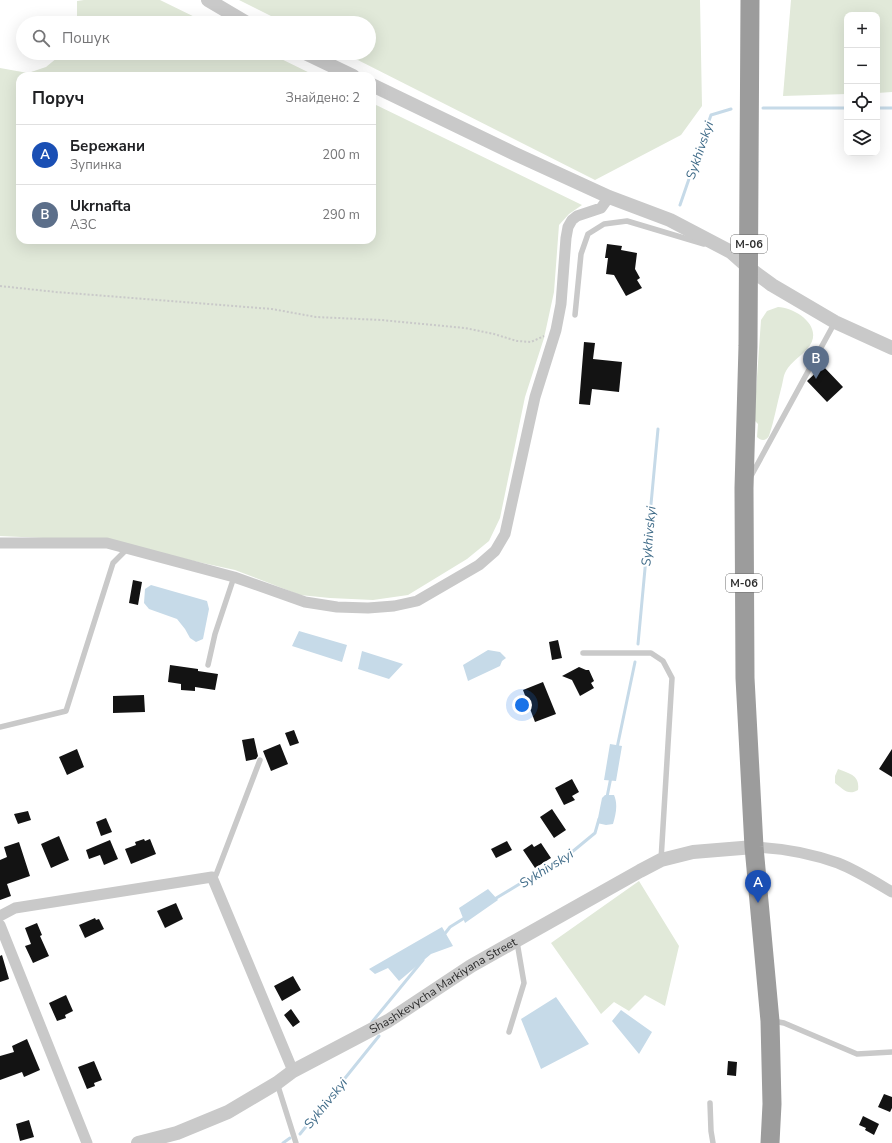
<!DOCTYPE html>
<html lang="uk">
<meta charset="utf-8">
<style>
body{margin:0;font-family:"Nunito Sans",sans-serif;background:#f6f6f6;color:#202124}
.controls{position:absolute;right:12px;top:12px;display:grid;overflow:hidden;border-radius:8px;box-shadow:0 4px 16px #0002}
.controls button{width:36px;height:36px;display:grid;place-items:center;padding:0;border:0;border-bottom:1px solid #e0e0e0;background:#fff;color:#202124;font:20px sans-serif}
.you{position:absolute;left:522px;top:705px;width:14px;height:14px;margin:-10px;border:3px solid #fff;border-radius:50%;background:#1a73e8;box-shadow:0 0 0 6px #1a73e833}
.badge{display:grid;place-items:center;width:26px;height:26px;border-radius:50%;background:#db3540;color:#fff;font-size:13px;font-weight:700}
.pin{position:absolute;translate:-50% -33px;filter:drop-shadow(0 1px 2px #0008)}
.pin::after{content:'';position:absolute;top:21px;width:14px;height:12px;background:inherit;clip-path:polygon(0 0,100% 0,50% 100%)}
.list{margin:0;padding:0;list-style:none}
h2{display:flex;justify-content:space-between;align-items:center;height:52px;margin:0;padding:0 16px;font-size:17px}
h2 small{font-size:13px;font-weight:400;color:#757577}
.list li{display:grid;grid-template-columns:26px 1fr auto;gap:12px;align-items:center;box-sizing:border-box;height:60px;padding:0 16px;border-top:1px solid #e0e0e0}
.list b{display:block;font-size:15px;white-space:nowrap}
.list p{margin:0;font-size:13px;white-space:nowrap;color:#757577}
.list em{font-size:13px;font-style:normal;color:#757577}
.icon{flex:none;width:22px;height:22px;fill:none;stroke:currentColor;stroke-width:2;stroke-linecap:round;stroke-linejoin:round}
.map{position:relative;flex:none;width:892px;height:1143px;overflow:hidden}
.search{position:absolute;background:#fff;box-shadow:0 4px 16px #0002;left:16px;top:16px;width:360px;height:44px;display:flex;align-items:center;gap:10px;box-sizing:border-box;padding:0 14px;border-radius:22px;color:#757577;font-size:15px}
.panel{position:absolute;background:#fff;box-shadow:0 4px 16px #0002;left:16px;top:72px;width:360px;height:172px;border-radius:12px}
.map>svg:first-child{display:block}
.green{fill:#e1e9d9}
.water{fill:#c6dae8}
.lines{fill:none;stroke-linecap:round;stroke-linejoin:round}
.stream{stroke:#c6dae8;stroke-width:3}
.building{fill:#131313}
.path{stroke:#c9c9c9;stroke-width:2;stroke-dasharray:2 2;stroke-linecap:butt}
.service{stroke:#c9c9c9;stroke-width:5.5}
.minor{stroke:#c9c9c9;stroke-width:11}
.tertiary{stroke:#c9c9c9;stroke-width:14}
.trunk{stroke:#9c9c9c;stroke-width:19}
.labels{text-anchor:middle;stroke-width:4;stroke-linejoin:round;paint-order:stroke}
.shield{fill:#fff;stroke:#6b6b6b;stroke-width:1}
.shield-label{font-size:11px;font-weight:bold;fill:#2c2c2c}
.street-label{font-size:12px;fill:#2c2c2c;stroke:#fff}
.water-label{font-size:13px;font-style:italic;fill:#3f6b88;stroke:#fff}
</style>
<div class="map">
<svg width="892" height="1143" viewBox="0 0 892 1143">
<rect width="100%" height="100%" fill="#fff"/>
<path class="green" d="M84,0H160L207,23H77V1Z
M239,0H700L702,106L681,135L595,180L344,53H369V23H285Z
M791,0H892V92L877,93V15H847V94L783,96Z
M63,53H269L316,76H20V240H372V103L582,205L569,214L559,225L554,292L544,338L525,397L500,518L489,541L467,559L408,595L373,600L330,598L300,595L235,570L180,558L108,541L0,536V68L28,73L46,67Z
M778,307C797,308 826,328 807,349C801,356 791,362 786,371C783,376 783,383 781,389C777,404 774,421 769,436C766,441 761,441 757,437L758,424L754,420L761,320L767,311Z
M838,769C850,774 860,775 858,790C848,796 843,789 835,783V776Z
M639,881L679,946L665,1006L645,995L629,1011L614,1002L601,1014L551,943Z"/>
<path class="water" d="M151,585L207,601L209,609L203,639L196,642L190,638L185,629L177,619L149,609L144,603L145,589Z
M299,631L347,645L342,662L292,646Z
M488,650L500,652L506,658L502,661L500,666L468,681L463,665Z
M362,651L403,664L389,679L358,669Z
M610,744L622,746L616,781L604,780Z
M605,795H614C618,804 616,814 613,824L606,825L597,823L602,798Z
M488,889L498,900L465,923L459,908Z
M442,927L453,946L431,954L399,981L388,968L375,974L369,969Z
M556,997L589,1044L541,1069L521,1019Z
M621,1010L652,1032L639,1054L612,1021Z"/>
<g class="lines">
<path class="stream" d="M763,108H847
M877,108H892
M680,205L711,115L731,109
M638,644L658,429
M617,748L635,662
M607,797L611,777
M493,900L572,852L595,833L599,819
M443,936L450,927L466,917
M372,1022L423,960
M300,1134L379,1036
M283,1143L290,1138"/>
</g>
<path class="building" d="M607,244L622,246L621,250L637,253L635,269L640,278L637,280L642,288L626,296L614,275L606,274L608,258H605Z
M584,342L595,343L593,359L622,362L619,392L592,389L590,405L579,404Z
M823,366L843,387L827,402L807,381Z
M133,580L142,582L138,605L129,603Z
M558,640L562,658L552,660L549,642Z
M170,665L198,669V671L218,674L215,690L195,687V691L181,690V684L168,682Z
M579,667L586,670H589L594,681L591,683L594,688L580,696L572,680L562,676Z
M543,682L556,714L535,722L523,690Z
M144,695L145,712L113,713V696Z
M294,730L299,743L290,746L285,733Z
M254,738L258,756L256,759L246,761L242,740Z
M280,744L288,764L271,771L263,751Z
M77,749L84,767L67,775L59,757Z
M892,749V777L879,769Z
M572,779L579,792L572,796L575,800L564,805L555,788Z
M552,809L566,830L554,838L540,817Z
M28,811L31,820L18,824L14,814Z
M106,818L112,832L101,836L96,822Z
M59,836L69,860L51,868L41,844Z
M144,839L145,841L150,839L156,854L131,864L125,849L136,845L135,842Z
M110,840L118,859L104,865L100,855L89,859L86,850Z
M507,841L512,850L496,858L491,849Z
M19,842L30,876L7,884L11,896L0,900V860L7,857L4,847Z
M541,843L551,858L535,868L523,850L532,844L534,847Z
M176,903L183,919L165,928L157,911Z
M95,918L96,920L99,919L104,929L85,938L79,925Z
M37,923L42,935L40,936L49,956L33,963L25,946L31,944L25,928Z
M2,955L9,979L0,982V956Z
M293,976L301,990L282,1001L274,986Z
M66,995L73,1011L65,1015L66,1018L57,1021L49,1003Z
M291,1009L300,1022L293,1027L284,1015Z
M27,1039L40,1070L24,1077L22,1072L0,1080V1056L14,1052L12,1046Z
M94,1061L102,1080L94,1083L95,1086L87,1089L78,1067Z
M728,1061L737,1062L736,1076L727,1075Z
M884,1094L892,1097V1108L890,1112L878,1107Z
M863,1116L879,1124L874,1135L865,1130L866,1128L859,1125Z
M29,1120L34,1137L20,1141L16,1124Z"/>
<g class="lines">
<path class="path" d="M0,286L56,292L272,309L316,317L381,320L465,328L494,334L517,341L531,342L544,336"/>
<path class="service" d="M575,315L581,254L588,234L604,224L627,221L704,244
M751,476L835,322
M583,653H651L663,661L672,678L661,860
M208,665L215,634L234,577
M0,727L66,711L113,563L127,549
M212,877L216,875L260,760
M773,1021L784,1023L857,1054L892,1052
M509,1032L524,983L517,942
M277,1083L296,1143
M710,1103L711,1131L713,1143"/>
<path class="minor" d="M0,543H107L234,577L305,602L337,607L368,608L394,606L417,601L479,565L495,551L505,534L535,397L556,330L561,304L566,238L568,227L572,220L577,216L601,208L609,197
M754,847C783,848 810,853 838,863C856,870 875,882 892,892
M0,916L15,908L212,877L293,1071
M0,925L87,1143"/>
<g class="tertiary">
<path d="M208,0L247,23"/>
<path d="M305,53L353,76"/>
<path d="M372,85L513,153L609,197L670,220L731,252L749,268L772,285L835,322L892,348"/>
<path id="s1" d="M138,1143L177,1133L228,1112L277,1083L293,1071L388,1021L471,966L640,871L661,860L693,852L754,847"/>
</g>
<path class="trunk" d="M750,0L748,346L744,488L745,678L754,847L770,1021L772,1104L770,1143"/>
</g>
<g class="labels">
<g class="shield">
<rect x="731" y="235" width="36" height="18" rx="3"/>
<rect x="726" y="574" width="36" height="18" rx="3"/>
</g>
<g class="shield-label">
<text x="749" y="248">М-06</text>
<text x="744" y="587">М-06</text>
</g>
<g class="street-label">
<text dy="4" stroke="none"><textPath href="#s1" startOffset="345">Shashkevycha Markiyana Street</textPath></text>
</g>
<g class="water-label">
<text transform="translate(699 150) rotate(-71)" y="5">Sykhivskyi</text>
<text transform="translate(648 536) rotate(-85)" y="5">Sykhivskyi</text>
<text transform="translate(546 868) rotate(-32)" y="5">Sykhivskyi</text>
<text transform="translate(325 1103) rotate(-51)" y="5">Sykhivskyi</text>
</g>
</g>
</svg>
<div class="controls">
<button>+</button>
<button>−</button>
<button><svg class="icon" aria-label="locate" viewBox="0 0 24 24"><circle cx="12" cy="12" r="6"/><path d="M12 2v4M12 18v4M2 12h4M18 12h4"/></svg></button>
<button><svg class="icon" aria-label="layers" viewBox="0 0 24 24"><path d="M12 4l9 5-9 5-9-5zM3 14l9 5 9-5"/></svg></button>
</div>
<div class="you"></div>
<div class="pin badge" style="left:758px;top:903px;background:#1a4fb4">A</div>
<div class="pin badge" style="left:816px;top:379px;background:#5c6f8a">B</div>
<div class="search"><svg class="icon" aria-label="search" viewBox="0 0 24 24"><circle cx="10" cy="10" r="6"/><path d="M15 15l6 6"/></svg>Пошук</div>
<section class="panel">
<h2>Поруч<small>Знайдено: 2</small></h2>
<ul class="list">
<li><span class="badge" style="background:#1a4fb4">A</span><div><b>Бережани</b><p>Зупинка</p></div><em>200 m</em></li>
<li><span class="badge" style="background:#5c6f8a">B</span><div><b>Ukrnafta</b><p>АЗС</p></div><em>290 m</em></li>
</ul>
</section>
</div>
